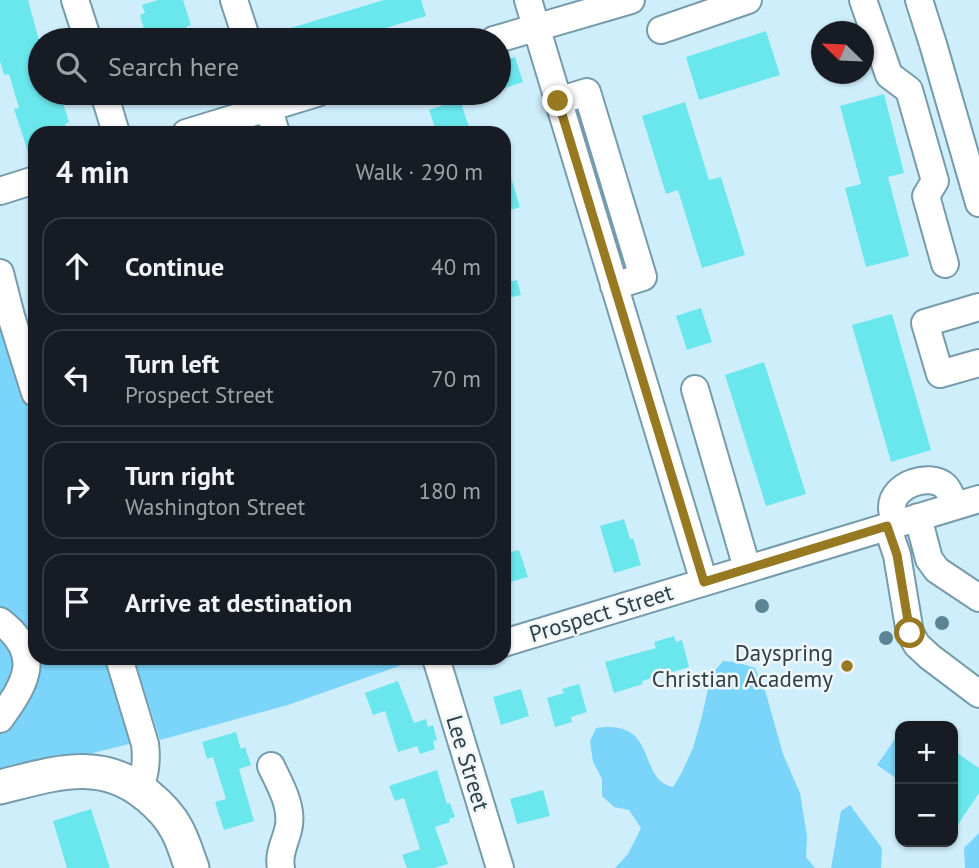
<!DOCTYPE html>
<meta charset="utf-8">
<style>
body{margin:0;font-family:"PT Sans",sans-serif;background:#242831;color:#f1f3f6}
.controls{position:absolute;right:21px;bottom:21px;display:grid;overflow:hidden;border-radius:14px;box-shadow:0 2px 5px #0004}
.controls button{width:63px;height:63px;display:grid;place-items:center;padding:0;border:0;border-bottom:2px solid #363941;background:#171b24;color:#f1f3f6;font:35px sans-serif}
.compass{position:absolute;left:811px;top:21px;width:63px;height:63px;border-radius:50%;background:#171b24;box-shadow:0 2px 5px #0004;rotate:293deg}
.stop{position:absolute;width:21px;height:21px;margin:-16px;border:5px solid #967921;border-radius:50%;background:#fff}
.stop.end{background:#967921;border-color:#fff;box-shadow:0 2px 7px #0008}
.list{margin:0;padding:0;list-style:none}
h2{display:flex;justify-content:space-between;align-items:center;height:91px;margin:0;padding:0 28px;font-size:30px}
h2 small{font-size:23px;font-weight:400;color:#9ea1a6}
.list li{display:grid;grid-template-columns:46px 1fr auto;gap:21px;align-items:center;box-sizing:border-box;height:98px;margin:0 14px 14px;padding:0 14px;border:2px solid #363941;border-radius:21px}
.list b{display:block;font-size:26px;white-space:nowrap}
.list p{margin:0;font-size:23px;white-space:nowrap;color:#9ea1a6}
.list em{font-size:23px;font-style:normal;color:#9ea1a6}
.icon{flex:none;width:38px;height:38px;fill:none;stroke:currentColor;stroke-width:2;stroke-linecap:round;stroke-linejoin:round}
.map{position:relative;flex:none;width:979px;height:868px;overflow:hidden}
.search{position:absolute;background:#171b24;box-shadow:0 2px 5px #0004;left:28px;top:28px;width:483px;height:77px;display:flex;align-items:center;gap:18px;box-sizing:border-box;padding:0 24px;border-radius:38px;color:#9ea1a6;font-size:26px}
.panel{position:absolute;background:#171b24;box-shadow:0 2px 5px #0004;left:28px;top:126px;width:483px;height:539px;border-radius:21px}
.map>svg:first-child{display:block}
.green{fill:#7bd5fa}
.building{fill:#6ae6ed}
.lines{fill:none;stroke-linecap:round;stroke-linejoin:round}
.minor-casing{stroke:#769bab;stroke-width:30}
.major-casing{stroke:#769bab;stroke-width:37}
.minor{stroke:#fff;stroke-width:26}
.major{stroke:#fff;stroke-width:33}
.tree{fill:#5d8494}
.route{stroke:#967921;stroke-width:9}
.poi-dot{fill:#967921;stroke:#eff7fa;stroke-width:2.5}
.labels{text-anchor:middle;stroke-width:5;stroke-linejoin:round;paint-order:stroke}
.street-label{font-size:23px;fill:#303f46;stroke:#eff7fa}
.poi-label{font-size:23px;fill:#303f46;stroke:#eff7fa;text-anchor:end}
</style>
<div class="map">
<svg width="979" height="868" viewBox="0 0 979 868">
<rect width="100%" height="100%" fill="#cfeefc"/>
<path class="green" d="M0,318L35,430V658H107L133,743L0,776Z
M134,658H419V659L288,705L160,740Z
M723,661L736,662L755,668L765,690L783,754L800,793L807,836L806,857L815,868H615L628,854L641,828L629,810L614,807L602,796V779L593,762L590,741L596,728C660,718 636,780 673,787L681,774L693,748L702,716L711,675Z
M900,732V781L877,765Z
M850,805L882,848L881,868H831L841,811Z
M979,833V868H965L964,848Z"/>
<path class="building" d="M0,0H28L40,44V93H55L57,98L61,97L69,122L65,124L68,133H35V163L32,164L14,109L19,108L9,74L4,75L0,61Z
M158,0H183L191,25L186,27L189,36L173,40H147L140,15L145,13L142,5Z
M384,0H421L426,16L345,40H264V36Z
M766,31L780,75L699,100L686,57Z
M515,57L523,82L499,90V62Z
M884,94L904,173L888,177L909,256L866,267L845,188L861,184L840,106Z
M460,100L471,133H437L429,110Z
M685,102L709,180L721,177L745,255L702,268L678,190L666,194L642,116Z
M504,167H508L520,207L504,212Z
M517,280L521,295L504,299V283Z
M701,308L712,342L687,350L676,316Z
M892,314L931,450L891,462L852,325Z
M764,362L806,494L766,506L725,375Z
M624,519L630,539L633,538L641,565L614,573L600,526Z
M519,550L528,577L504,584V554Z
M674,636L676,642L682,640L689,667L642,681L643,684L614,693L605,662L656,648L654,642Z
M398,681L414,723L426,719L428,727L433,725L437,740L433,741L435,749L420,754L417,746L398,752L385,711L373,715L365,693Z
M579,684L587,712L571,717L572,722L555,727L547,698L564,693L562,689Z
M521,689L529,716L501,725L493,697Z
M236,732L241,749L245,747L251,765L239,769L254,821L224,830L215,802L226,799L213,757L207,759L202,742Z
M953,750L979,768V793L953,832Z
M437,770L447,804L450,803L455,817L449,819L450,822L435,827L448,864L435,868H407L402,855L420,849L404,798L395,801L389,786Z
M543,790L550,816L517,824L510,799Z
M91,809L110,868H67L53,821Z"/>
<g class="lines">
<defs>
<path id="minor" d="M75,0L88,40
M234,0L247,40
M528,0L704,582
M863,0L889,75L909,90L935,181L926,196L945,264
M919,0L933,44L979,203
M661,30L748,0
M494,40L631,0
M104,93L116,133
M264,93L276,133
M558,101L587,92L643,277L614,286
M186,133L317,93
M0,191L35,180
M0,273L11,316L35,393
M979,307L925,323L940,374L979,363
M695,389L747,568
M918,517L929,559L937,570L979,598
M895,524C894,519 892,512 892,507C892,485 929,472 945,486C950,491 952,499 955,506
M887,526L897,555L910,633L917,645L930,657L979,694
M0,621C43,654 27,682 0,719
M504,643L979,499
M119,658L145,744C147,760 146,774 139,789
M436,658L500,868
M271,766C280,785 294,808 288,830C285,843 278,854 281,868"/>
<path id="major" d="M0,787C53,774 101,756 148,796C159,805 169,815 176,828C183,840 187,855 192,868"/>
</defs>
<use href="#minor" class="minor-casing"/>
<use href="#major" class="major-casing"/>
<use href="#minor" class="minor"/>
<use href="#major" class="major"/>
</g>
<g class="tree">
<circle cx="762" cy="606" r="7"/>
<circle cx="942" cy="623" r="7"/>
<circle cx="886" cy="638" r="7"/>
</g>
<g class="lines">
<path class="route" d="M558,101L704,582L887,526L897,555L910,633"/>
</g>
<circle class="poi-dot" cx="847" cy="666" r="7"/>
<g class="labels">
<g class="street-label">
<text transform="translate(601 613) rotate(-17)" y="8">Prospect Street</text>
<text transform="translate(468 763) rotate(73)" y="8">Lee Street</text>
</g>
<g class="poi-label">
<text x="833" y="661">Dayspring<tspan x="833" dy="26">Christian Academy</tspan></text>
</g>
</g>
</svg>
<div class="controls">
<button>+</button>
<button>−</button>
</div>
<svg class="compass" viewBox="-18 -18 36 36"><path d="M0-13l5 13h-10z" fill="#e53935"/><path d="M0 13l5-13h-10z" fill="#9ea1a6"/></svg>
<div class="stop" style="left:910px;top:633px"></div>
<div class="stop end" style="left:558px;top:101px"></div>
<div class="search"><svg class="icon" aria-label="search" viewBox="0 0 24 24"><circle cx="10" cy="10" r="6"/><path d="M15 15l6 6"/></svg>Search here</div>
<section class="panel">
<h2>4 min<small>Walk · 290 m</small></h2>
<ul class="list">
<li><svg class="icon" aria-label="ahead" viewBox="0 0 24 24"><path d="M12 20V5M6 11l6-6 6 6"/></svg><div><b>Continue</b></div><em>40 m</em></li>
<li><svg class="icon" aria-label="left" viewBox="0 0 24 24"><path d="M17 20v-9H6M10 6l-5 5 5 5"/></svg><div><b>Turn left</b><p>Prospect Street</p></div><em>70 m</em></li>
<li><svg class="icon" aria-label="right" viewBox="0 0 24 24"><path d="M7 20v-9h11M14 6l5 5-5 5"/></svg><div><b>Turn right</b><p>Washington Street</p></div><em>180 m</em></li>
<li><svg class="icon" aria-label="arrive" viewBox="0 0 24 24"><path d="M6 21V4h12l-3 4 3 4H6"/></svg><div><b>Arrive at destination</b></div></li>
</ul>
</section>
</div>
